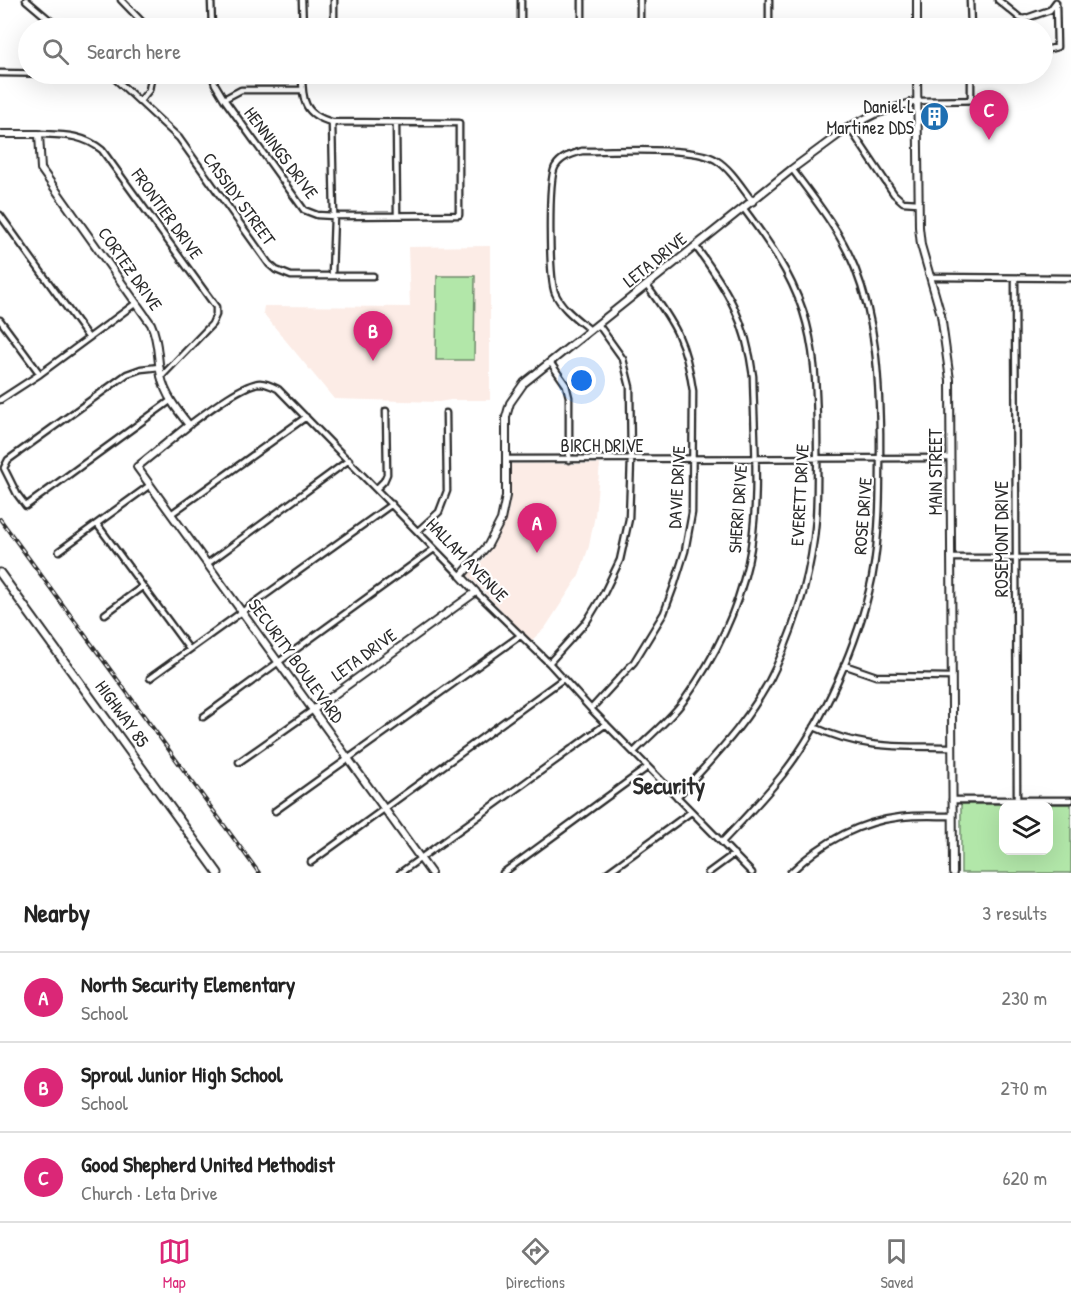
<!DOCTYPE html>
<meta charset="utf-8">
<style>
body{margin:0;font-family:"Patrick Hand",sans-serif;background:#f2f2f2;color:#222}
.controls{position:absolute;right:18px;bottom:18px;display:grid;overflow:hidden;border-radius:12px;box-shadow:0 6px 24px #0002}
.controls button{width:54px;height:54px;display:grid;place-items:center;padding:0;border:0;border-bottom:2px solid #e0e0e0;background:#fff;color:#222;font:30px sans-serif}
.you{position:absolute;left:582px;top:381px;width:21px;height:21px;margin:-15px;border:4px solid #fff;border-radius:50%;background:#1a73e8;box-shadow:0 0 0 9px #1a73e833}
.badge{display:grid;place-items:center;width:39px;height:39px;border-radius:50%;background:#db2777;color:#fff;font-size:20px;font-weight:700}
.pin{position:absolute;translate:-50% -50px;filter:drop-shadow(0 2px 3px #0008)}
.pin::after{content:'';position:absolute;top:32px;width:21px;height:18px;background:inherit;clip-path:polygon(0 0,100% 0,50% 100%)}
.list{margin:0;padding:0;list-style:none}
h2{display:flex;justify-content:space-between;align-items:center;height:78px;margin:0;padding:0 24px;font-size:26px}
h2 small{font-size:20px;font-weight:400;color:#767676}
.list li{display:grid;grid-template-columns:39px 1fr auto;gap:18px;align-items:center;box-sizing:border-box;height:90px;padding:0 24px;border-top:2px solid #e0e0e0}
.list b{display:block;font-size:22px;white-space:nowrap}
.list p{margin:0;font-size:20px;white-space:nowrap;color:#767676}
.list em{font-size:20px;font-style:normal;color:#767676}
.icon{flex:none;width:33px;height:33px;fill:none;stroke:currentColor;stroke-width:2;stroke-linecap:round;stroke-linejoin:round}
.map{position:relative;flex:none;width:1071px;height:873px;overflow:hidden}
.search{position:absolute;background:#fff;box-shadow:0 6px 24px #0002;left:18px;right:18px;top:18px;height:66px;display:flex;align-items:center;gap:15px;box-sizing:border-box;padding:0 21px;border-radius:33px;color:#767676;font-size:22px}
.sheet{height:348px;background:#fff}
nav{display:flex;justify-content:space-around;align-items:center;box-sizing:border-box;height:84px;border-top:2px solid #e0e0e0;background:#fff;font-size:16px;color:#767676}
nav a{display:grid;justify-items:center;gap:3px}
nav .on{color:#db2777}
.map>svg:first-child{display:block}
.built{fill:#fcece6}
.park{fill:#b2e7a9;stroke:#6e896a;stroke-width:1.5;fill-rule:evenodd}
.lines{fill:none;stroke-linecap:round;stroke-linejoin:round}
.street-casing{stroke:#2b2b2b;stroke-width:9}
.secondary-casing{stroke:#2b2b2b;stroke-width:10}
.primary-casing{stroke:#2b2b2b;stroke-width:11}
.street{stroke:#fff;stroke-width:4.5}
.secondary{stroke:#fff;stroke-width:6}
.primary{stroke:#fff;stroke-width:7}
.rail-casing{stroke:#2b2b2b;stroke-width:4}
.rail{stroke:#fff;stroke-width:1.5;stroke-dasharray:4.5;stroke-linecap:butt}
.labels{text-anchor:middle;stroke-width:4.5;stroke-linejoin:round;paint-order:stroke}
.poi-label{font-size:18px;fill:#2b2b2b;stroke:#fff;text-anchor:end}
.street-label{font-size:18px;fill:#2b2b2b;stroke:#fff}
.district-label{font-size:24px;font-weight:bold;fill:#2b2b2b;stroke:#fff}
</style>
<div class="map">
<svg width="1071" height="873" viewBox="0 0 1071 873">
<rect width="100%" height="100%" fill="#fff"/>
<filter id="ink" filterUnits="userSpaceOnUse"><feTurbulence type="fractalNoise" baseFrequency=".0167" numOctaves="2"/><feDisplacementMap in="SourceGraphic" scale="12" xChannelSelector="R" yChannelSelector="G"/><feConvolveMatrix kernelMatrix="1 2 1 2 8 2 1 2 1" color-interpolation-filters="sRGB"/></filter>
<g filter="url(#ink)">
<path class="built" d="M490,246V400H451L439,402L334,399L263,313L264,306L410,307L408,247Z
M511,464H600L595,515L589,546L579,576L545,628L531,641L468,575L483,560L495,543L508,513L511,492Z"/>
<path class="park" d="M437,276H475L474,360H436Z
M961,804H1071V873H961ZM1004,806H1048V850H1004Z"/>
<g class="lines">
<defs>
<path id="street" d="M26,0L59,28
M121,0L148,28
M211,0L212,28
M302,0L303,28
M334,0V28
M521,0V28
M582,0V28
M640,0V28
M769,0V28
M970,0L971,28
M998,0L1020,18L1024,19L1050,10L1056,2L1057,47L1042,51
M255,28H303
M0,73L65,74
M110,74L179,138L269,264L276,270L291,276H373
M212,74L215,84L224,99L304,210L317,215L334,216L459,215V123L332,122C304,115 302,100 302,74
M334,74V77
M971,74V99
M224,99L241,90H302
M140,101L149,90L152,74
M917,101L999,100
M396,123L397,215
M849,127L894,194L903,202L918,203
M39,134C63,135 82,134 102,150L216,307V315L212,324L161,377
M0,215L88,337
M332,275L334,216L332,122
M932,277L1071,278
M1015,278L1017,800
M0,320L40,374
M590,330C577,319 562,309 555,293C549,278 548,181 555,167C561,157 572,154 582,151C611,151 695,146 716,160C731,169 742,188 753,202
M550,362L566,385L569,397V460
M160,367L141,369L127,374L8,460L4,468L17,494L26,506L170,401
M0,400L40,374L136,303
M189,425C204,414 242,384 260,383C266,383 272,386 278,389L461,576
M506,459L950,458
M377,488L384,481L387,474L386,411
M171,514L306,417
M97,524L189,649
M418,531L439,512L447,491L446,413
M59,551L150,485
M951,558H1071
M207,564L349,460
M476,592L549,663L591,709L752,873
M105,614L142,587
M549,663L587,621L604,593L620,560L629,519L631,459L630,387L623,359L598,324
M844,665L876,676L951,677
M150,678L392,504
M591,709L634,662L664,613L674,586L685,551L692,513L693,391C686,342 675,324 647,286
M203,717L434,549
M814,727C864,750 898,746 951,747
M634,752C650,735 671,719 685,699C714,659 737,612 748,563C761,504 754,436 753,376C746,321 728,290 696,247
M239,762L313,710
M677,797C714,757 753,718 776,667C797,621 812,569 816,519C818,487 817,455 817,423C816,384 815,348 803,311C790,272 768,241 744,209
M952,800H1071
M275,811L521,635
M722,842C743,820 764,798 783,774C823,723 859,642 872,578C881,530 880,481 880,433C879,377 876,321 855,268C840,231 816,201 792,169
M311,862L563,679
M400,873L606,724
M503,873L648,767
M607,873L691,812
M708,873L734,854
M790,873C821,843 857,822 901,817C917,815 935,816 952,816"/>
<path id="secondary" d="M917,0V28
M917,74L919,227L921,245L941,315L950,380L953,873
M0,134H39L41,169L151,324C159,341 157,358 161,376C165,395 177,410 189,425L137,467L431,873
M313,710L476,592L461,576L488,545L501,520L506,496V417L510,403L524,383L792,169L849,127L875,114L917,101"/>
<path id="primary" d="M0,573L218,873"/>
</defs>
<use href="#street" class="street-casing"/>
<use href="#secondary" class="secondary-casing"/>
<use href="#primary" class="primary-casing"/>
<use href="#street" class="street"/>
<use href="#secondary" class="secondary"/>
<use href="#primary" class="primary"/>
<defs>
<path id="rail" d="M0,519L259,873"/>
</defs>
<use href="#rail" class="rail-casing"/>
<use href="#rail" class="rail"/>
</g>
</g>
<defs>
<symbol id="building-disc" viewBox="-11 -11 22 22"><circle r="9.5" fill="#1f6fb2" stroke="#fff"/><path d="M-4-6H4V6H1V3H-1V6H-4ZM-2.5-4.3h1.7v1.8h-1.7ZM.8-4.3h1.7v1.8H.8ZM-2.5-1h1.7V.8h-1.7ZM.8-1h1.7V.8H.8Z" fill="#fff"/></symbol>
</defs>
<g fill-rule="evenodd">
<use href="#building-disc" x="918" y="100" width="33" height="33"/>
</g>
<g class="labels">
<g class="poi-label">
<text x="914" y="113">Daniel L<tspan x="914" dy="21">Martinez DDS</tspan></text>
</g>
<g class="street-label">
<text transform="translate(281 153) rotate(53)" y="6">HENNINGS DRIVE</text>
<text transform="translate(239 199) rotate(54)" y="6">CASSIDY STREET</text>
<text transform="translate(167 214) rotate(54)" y="6">FRONTIER DRIVE</text>
<text transform="translate(655 260) rotate(-39)" y="6">LETA DRIVE</text>
<text transform="translate(130 269) rotate(55)" y="6">CORTEZ DRIVE</text>
<text x="602" y="452">BIRCH DRIVE</text>
<text transform="translate(936 472) rotate(-90)" y="6">MAIN STREET</text>
<text transform="translate(677 487) rotate(-87)" y="6">DAVIE DRIVE</text>
<text transform="translate(800 495) rotate(-87)" y="6">EVERETT DRIVE</text>
<text transform="translate(738 509) rotate(-86)" y="6">SHERRI DRIVE</text>
<text transform="translate(863 516) rotate(-86)" y="6">ROSE DRIVE</text>
<text transform="translate(1002 539) rotate(-90)" y="6">ROSEMONT DRIVE</text>
<text transform="translate(467 560) rotate(46)" y="6">HALLAM AVENUE</text>
<text transform="translate(364 655) rotate(-36)" y="6">LETA DRIVE</text>
<text transform="translate(296 661) rotate(54)" y="6">SECURITY BOULEVARD</text>
<text transform="translate(122 714) rotate(54)" y="6">HIGHWAY 85</text>
</g>
<g class="district-label">
<text x="669" y="794">Security</text>
</g>
</g>
</svg>
<div class="controls">
<button><svg class="icon" aria-label="layers" viewBox="0 0 24 24"><path d="M12 4l9 5-9 5-9-5zM3 14l9 5 9-5"/></svg></button>
</div>
<div class="you"></div>
<div class="pin badge" style="left:537px;top:553px">A</div>
<div class="pin badge" style="left:373px;top:361px">B</div>
<div class="pin badge" style="left:989px;top:140px">C</div>
<div class="search"><svg class="icon" aria-label="search" viewBox="0 0 24 24"><circle cx="10" cy="10" r="6"/><path d="M15 15l6 6"/></svg>Search here</div>
</div>
<section class="sheet">
<h2>Nearby<small>3 results</small></h2>
<ul class="list">
<li><span class="badge">A</span><div><b>North Security Elementary</b><p>School</p></div><em>230 m</em></li>
<li><span class="badge">B</span><div><b>Sproul Junior High School</b><p>School</p></div><em>270 m</em></li>
<li><span class="badge">C</span><div><b>Good Shepherd United Methodist</b><p>Church · Leta Drive</p></div><em>620 m</em></li>
</ul>
</section>
<nav>
<a class="on"><svg class="icon" aria-label="map" viewBox="0 0 24 24"><path d="M3 6l6-2 6 2 6-2v14l-6 2-6-2-6 2zM9 4v14M15 6v14"/></svg>Map</a>
<a><svg class="icon" aria-label="directions" viewBox="0 0 24 24"><path d="M12 3l9 9-9 9-9-9zM9 14v-3h6M13 9l2 2-2 2"/></svg>Directions</a>
<a><svg class="icon" aria-label="saved" viewBox="0 0 24 24"><path d="M7 4h10v16l-5-4-5 4z"/></svg>Saved</a>
</nav>
